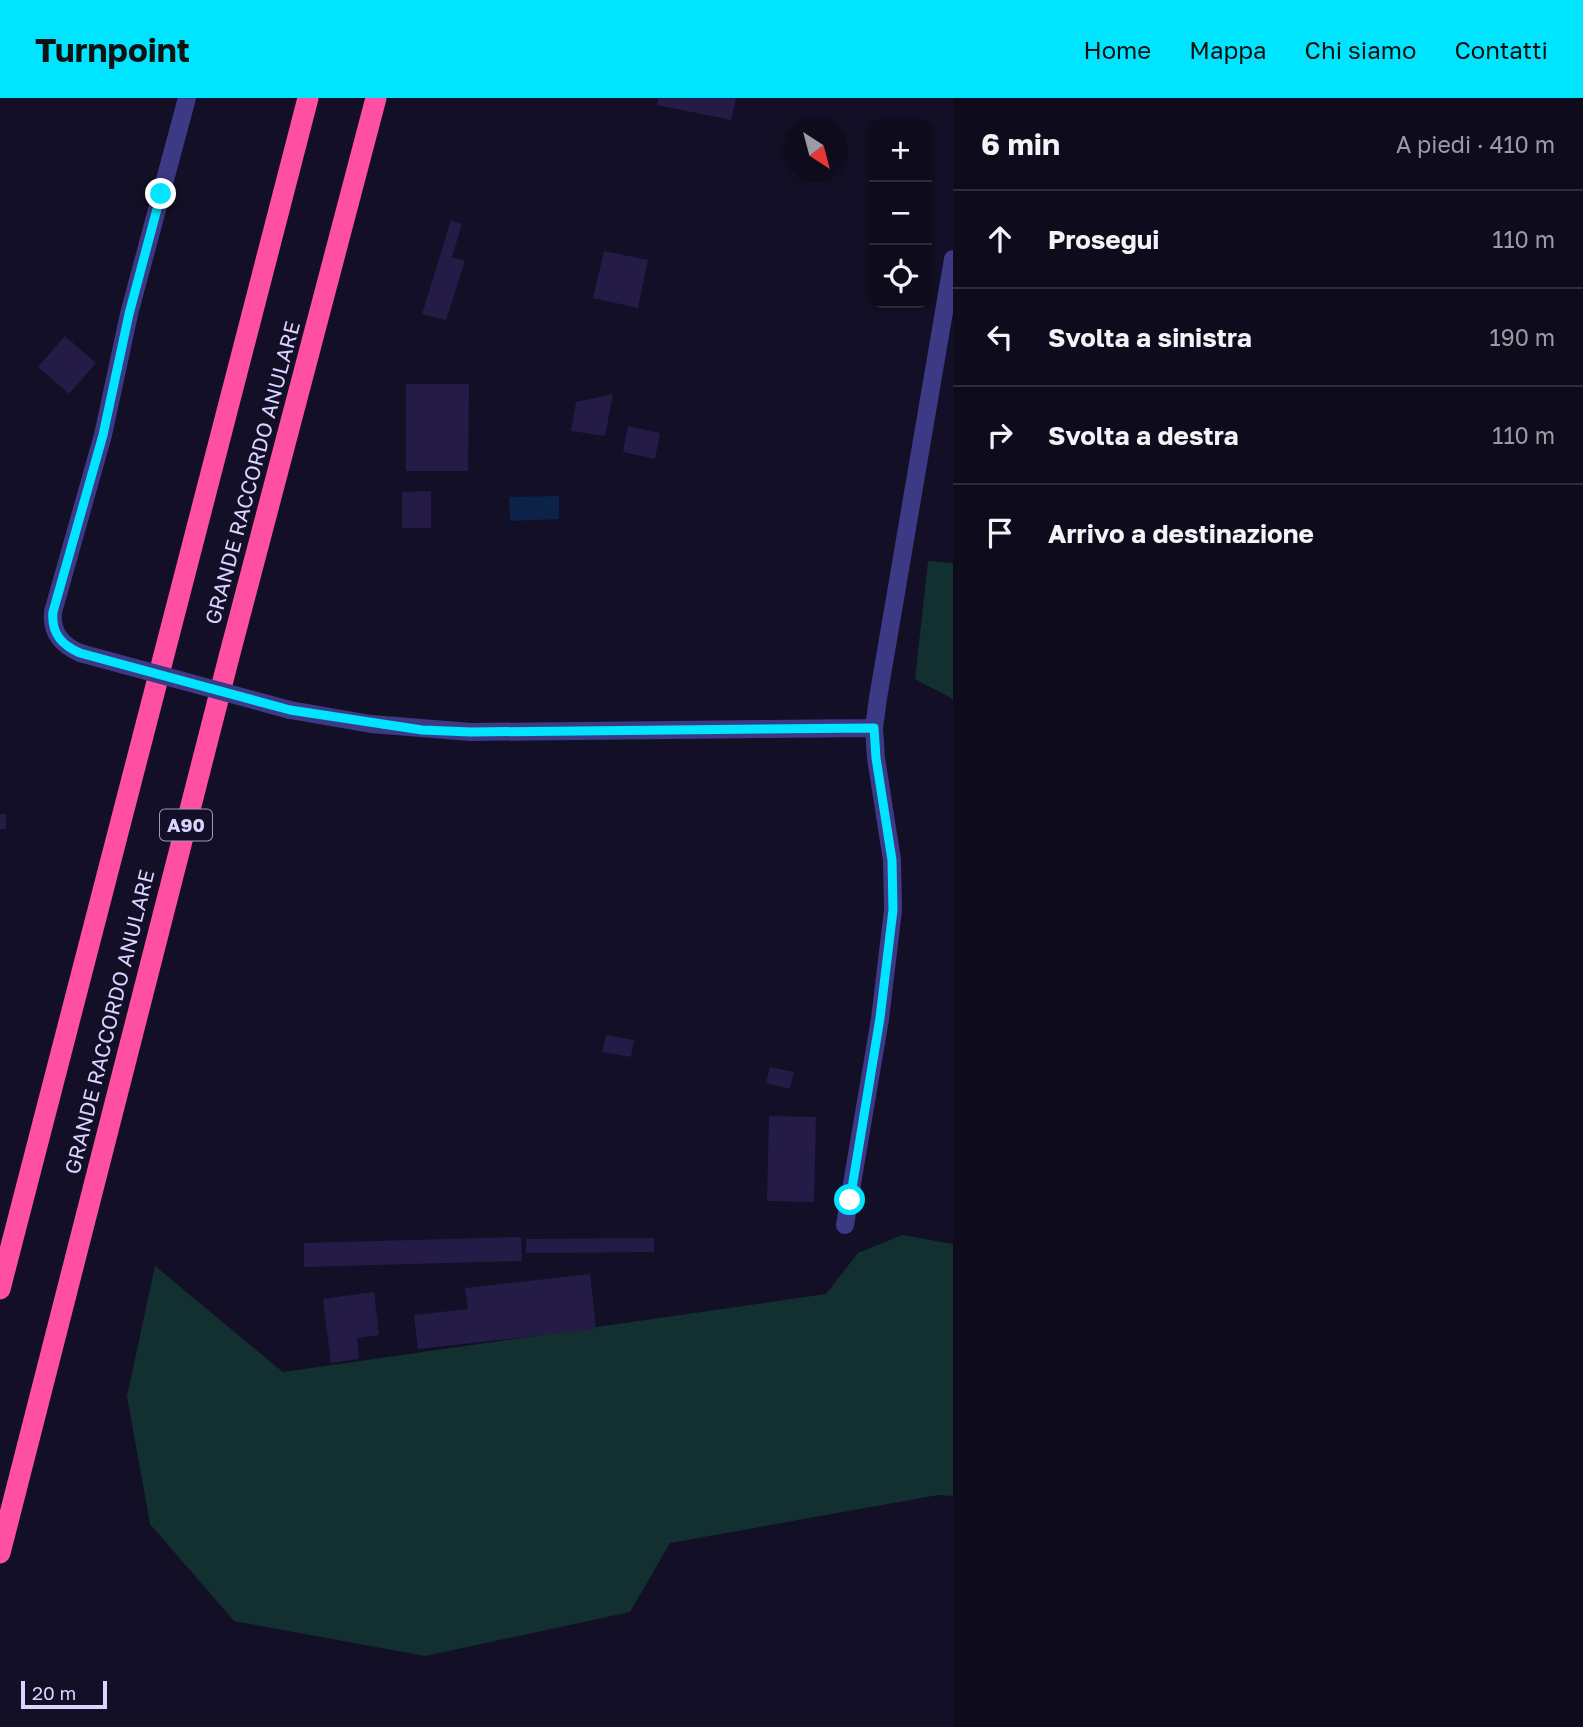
<!DOCTYPE html>
<html lang="it">
<meta charset="utf-8">
<style>
body{margin:0;font-family:"Golos Text",sans-serif;background:#1c1929;color:#f1f3f6}
.controls{position:absolute;right:21px;top:21px;display:grid;overflow:hidden;border-radius:14px;box-shadow:0 2px 5px #0004}
.controls button{width:63px;height:63px;display:grid;place-items:center;padding:0;border:0;border-bottom:2px solid #2e2b3b;background:#0e0b1c;color:#f1f3f6;font:35px sans-serif}
.compass{position:absolute;left:785px;top:21px;width:63px;height:63px;border-radius:50%;background:#0e0b1c;box-shadow:0 2px 5px #0004;rotate:144deg}
.scale{position:absolute;left:21px;bottom:18px;width:86px;box-sizing:border-box;padding-left:7px;border:4px solid #d9d4ff;border-top:0;font-size:19px;line-height:24px;white-space:nowrap;color:#d9d4ff;-webkit-text-stroke:5px #130f26;paint-order:stroke}
.stop{position:absolute;width:21px;height:21px;margin:-16px;border:5px solid #00e5ff;border-radius:50%;background:#fff}
.stop.end{background:#00e5ff;border-color:#fff;box-shadow:0 2px 7px #0008}
.list{margin:0;padding:0;list-style:none}
h2{display:flex;justify-content:space-between;align-items:center;height:91px;margin:0;padding:0 28px;font-size:30px}
h2 small{font-size:23px;font-weight:400;color:#9b9ba3}
.list li{display:grid;grid-template-columns:46px 1fr auto;gap:21px;align-items:center;box-sizing:border-box;height:98px;padding:0 28px;border-top:2px solid #2e2b3b}
.list b{display:block;font-size:26px;white-space:nowrap}
.list em{font-size:23px;font-style:normal;color:#9b9ba3}
.icon{flex:none;width:38px;height:38px;fill:none;stroke:currentColor;stroke-width:2;stroke-linecap:round;stroke-linejoin:round}
.map{position:relative;flex:none;width:953px;height:1629px;overflow:hidden}
header{display:flex;align-items:center;gap:42px;box-sizing:border-box;height:98px;padding:0 35px;background:#00e5ff;color:#111}
header strong{font-size:33px}
nav{display:flex;gap:38px;margin-inline-start:auto;font-size:24px}
main{display:flex}
aside{flex:1;background:#0e0b1c}
.map>svg:first-child{display:block}
.green{fill:#12302f}
.water{fill:#0c2248}
.building{fill:#241b47}
.lines{fill:none;stroke-linecap:round;stroke-linejoin:round}
.street{stroke:#3d3a85;stroke-width:18}
.highway{stroke:#ff4fa3;stroke-width:21}
.street-bridge{stroke:#3d3a85;stroke-width:18}
.route{stroke:#00e5ff;stroke-width:9}
.labels{text-anchor:middle;stroke-width:5;stroke-linejoin:round;paint-order:stroke}
.shield{fill:#130f26;stroke:#9e99be;stroke-width:2}
.shield-label{font-size:19px;font-weight:bold;fill:#d9d4ff}
.street-label{font-size:21px;fill:#d9d4ff;stroke:#130f26}
</style>
<header>
<strong>Turnpoint</strong>
<nav><a>Home</a><a>Mappa</a><a>Chi siamo</a><a>Contatti</a></nav>
</header>
<main>
<div class="map">
<svg width="953" height="1629" viewBox="0 0 953 1629">
<rect width="100%" height="100%" fill="#130f26"/>
<path class="green" d="M928,463L953,465V601L915,581Z
M902,1137L953,1146V1398L938,1397L670,1445L630,1514L425,1558L234,1523L150,1426L127,1298L155,1168L283,1274L826,1196L858,1155Z"/>
<path class="water" d="M559,398V421L510,423L509,399Z"/>
<path class="building" d="M658,0H736L731,22L657,7Z
M451,122L462,126L452,159L465,163L446,222L422,216Z
M604,153L648,162L638,210L593,200Z
M65,238L96,265L69,296L38,269Z
M406,286H469L468,373H406Z
M613,296L605,338L571,333L576,304Z
M628,328L660,335L655,361L623,354Z
M431,393V430H402V394Z
M0,716H6V731H0Z
M606,937L634,942L631,959L602,954Z
M770,969L794,974L790,991L766,985Z
M769,1018L816,1019L814,1104L767,1103Z
M521,1139L522,1163L304,1169V1145Z
M654,1140V1154L526,1155V1141Z
M590,1176L596,1231L418,1251L414,1217L468,1211L465,1190Z
M374,1194L379,1237L357,1240L359,1261L331,1265L323,1201Z"/>
<g class="lines">
<path class="street" d="M80,555C62,547 51,535 53,514L103,337L129,216L187,0
M290,612L371,626L471,634L874,630L878,600L953,161
M845,1127L880,921L893,812L892,762L876,660L874,630"/>
<path class="highway" d="M0,1191L308,0
M0,1455L229,559L376,0"/>
<path class="street-bridge" d="M80,555L290,612"/>
</g>
<g class="lines">
<path class="route" d="M161,96L129,216L103,337L53,514C51,535 61,547 80,555L290,612L422,632L471,634L874,630L876,660L892,762L893,812L880,920L850,1102"/>
</g>
<g class="labels">
<rect class="shield" x="160" y="711.5" width="52" height="31" rx="5"/>
<g class="shield-label">
<text x="186" y="734">A90</text>
</g>
<g class="street-label">
<text transform="translate(253 375) rotate(-75)" y="7">GRANDE RACCORDO ANULARE</text>
<text transform="translate(110 924) rotate(-76)" y="7">GRANDE RACCORDO ANULARE</text>
</g>
</g>
</svg>
<div class="controls">
<button>+</button>
<button>−</button>
<button><svg class="icon" aria-label="locate" viewBox="0 0 24 24"><circle cx="12" cy="12" r="6"/><path d="M12 2v4M12 18v4M2 12h4M18 12h4"/></svg></button>
</div>
<svg class="compass" viewBox="-18 -18 36 36"><path d="M0-13l5 13h-10z" fill="#e53935"/><path d="M0 13l5-13h-10z" fill="#9b9ba3"/></svg>
<div class="scale">20 m</div>
<div class="stop" style="left:850px;top:1102px"></div>
<div class="stop end" style="left:161px;top:96px"></div>
</div>
<aside>
<h2>6 min<small>A piedi · 410 m</small></h2>
<ul class="list">
<li><svg class="icon" aria-label="ahead" viewBox="0 0 24 24"><path d="M12 20V5M6 11l6-6 6 6"/></svg><div><b>Prosegui</b></div><em>110 m</em></li>
<li><svg class="icon" aria-label="left" viewBox="0 0 24 24"><path d="M17 20v-9H6M10 6l-5 5 5 5"/></svg><div><b>Svolta a sinistra</b></div><em>190 m</em></li>
<li><svg class="icon" aria-label="right" viewBox="0 0 24 24"><path d="M7 20v-9h11M14 6l5 5-5 5"/></svg><div><b>Svolta a destra</b></div><em>110 m</em></li>
<li><svg class="icon" aria-label="arrive" viewBox="0 0 24 24"><path d="M6 21V4h12l-3 4 3 4H6"/></svg><div><b>Arrivo a destinazione</b></div></li>
</ul>
</aside>
</main>
